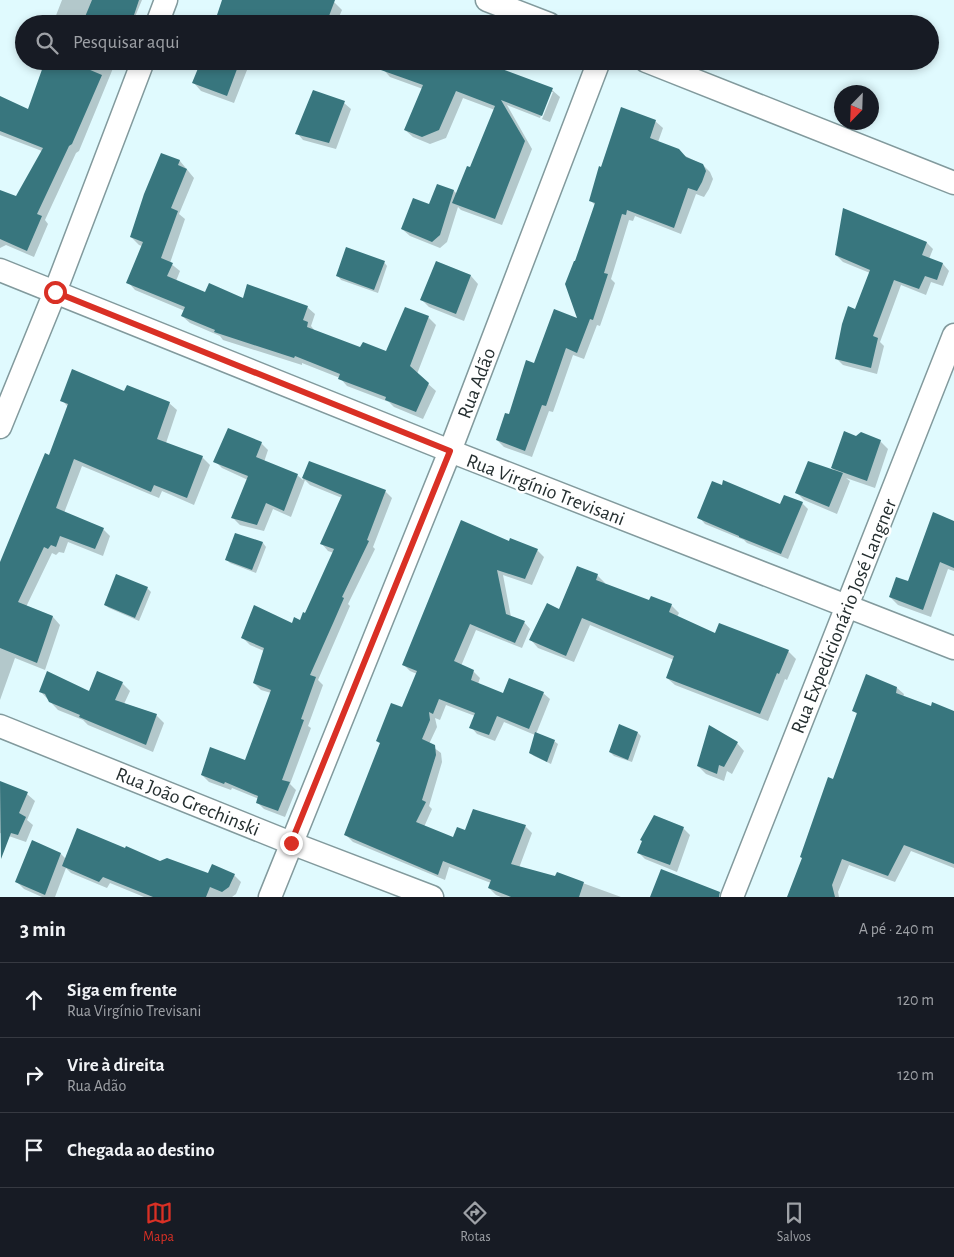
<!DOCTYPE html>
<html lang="pt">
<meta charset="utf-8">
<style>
body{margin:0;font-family:"Alegreya Sans",sans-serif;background:#242831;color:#f1f3f6}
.compass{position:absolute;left:834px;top:85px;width:45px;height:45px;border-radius:50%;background:#171b24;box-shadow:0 2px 8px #0003;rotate:203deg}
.stop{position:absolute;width:15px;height:15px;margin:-11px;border:4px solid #d93025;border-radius:50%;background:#fff}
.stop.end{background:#d93025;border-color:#fff;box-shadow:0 1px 5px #0008}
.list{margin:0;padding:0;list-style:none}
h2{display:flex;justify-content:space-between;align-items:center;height:65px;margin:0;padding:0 20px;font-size:21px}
h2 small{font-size:16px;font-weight:400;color:#9ea1a6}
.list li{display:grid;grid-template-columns:32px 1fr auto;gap:15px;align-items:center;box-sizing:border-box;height:75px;padding:0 20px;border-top:1px solid #363941}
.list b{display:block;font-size:19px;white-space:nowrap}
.list p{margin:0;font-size:16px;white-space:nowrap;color:#9ea1a6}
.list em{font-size:16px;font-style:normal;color:#9ea1a6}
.icon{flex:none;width:28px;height:28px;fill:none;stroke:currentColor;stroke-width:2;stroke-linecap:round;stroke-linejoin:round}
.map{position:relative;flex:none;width:954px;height:897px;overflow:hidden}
.search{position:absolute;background:#171b24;box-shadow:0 2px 8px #0003;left:15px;right:15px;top:15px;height:55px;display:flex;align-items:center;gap:12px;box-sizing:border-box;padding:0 18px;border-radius:28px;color:#9ea1a6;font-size:19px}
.sheet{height:290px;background:#171b24}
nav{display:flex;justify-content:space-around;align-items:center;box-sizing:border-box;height:70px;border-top:1px solid #363941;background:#171b24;font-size:14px;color:#9ea1a6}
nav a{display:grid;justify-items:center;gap:2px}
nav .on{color:#d93025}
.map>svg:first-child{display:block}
.shadow{fill:#0003}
.building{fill:#38767e}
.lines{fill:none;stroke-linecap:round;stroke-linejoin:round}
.street-casing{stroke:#829a9d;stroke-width:25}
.street{stroke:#fff;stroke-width:22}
.route{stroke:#d93025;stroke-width:6}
.labels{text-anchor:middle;stroke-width:5;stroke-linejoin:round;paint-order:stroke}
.street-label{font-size:20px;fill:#252f30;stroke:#fff}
</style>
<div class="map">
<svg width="954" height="897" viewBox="0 0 954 897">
<rect width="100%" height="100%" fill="#e0fafe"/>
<path class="shadow" d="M62,0H142L132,24H60L55,18Z
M223,0H329L334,2L342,10L336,24H280Z
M46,61H116L79,151L76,153L45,220L48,224L34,257L6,245L0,248V191L17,198L42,151L0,135V97L29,110Z
M203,61H252L248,70H247L234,103L201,91L194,83Z
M477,61L552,90L560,97L550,122L542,119L553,92H551L540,118L507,105L532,149L502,225L461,210L458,207L447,242L440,248L410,236L402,229L430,206L438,186L454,191L457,194L471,169L495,110L463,98L446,138L430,144L413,137L405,130L423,89L390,77L383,69Z
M344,103L351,109L336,149L303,140L297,133Z
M655,121L663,128L658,142L703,165L710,172L713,179L709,189L704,197L696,194L681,234L635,216L633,221L629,220L611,279L615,283L600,326L597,325L584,359L573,355L553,412L549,411L532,457L504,447L497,440L535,365L579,320L576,263L596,206L590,200L602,169Z
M162,155L180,161L194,178L179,214L185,219L170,263L180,271L176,281L206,293L307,307L315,314L311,326L315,331L361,349L387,353L428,317L436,325L417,374L436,391L423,419L394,407L389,402L347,386L340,378L302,363V365L223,340L220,336L190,323L182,316L185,311L135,290L128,282L142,246L139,245L131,237Z
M927,243L933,249L929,259L943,264L949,271L943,286L931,282L926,295L901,285L880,342L884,346L877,374L843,365L836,358L870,273L843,262L836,255Z
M384,262L387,266L378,293L341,280L338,276Z
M471,276L478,284L464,321L429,307L422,300Z
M125,393L169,403L177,410L166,443L202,457L210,465L194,505L162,491L159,498L82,466L64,513L103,529L110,536L103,556L68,542L64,553L59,552L56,555L52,553L26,607L53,617L60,625L45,670L15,658L0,700V564L50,456L68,407L62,400Z
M880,441L888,449L875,488L846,478L850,481L837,514L804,500L796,492L835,471L832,468Z
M261,443L268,450L264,462L297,475L303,480L309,463L385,491L392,498L373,547L375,549L348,604L350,606L318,680L323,685L308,726L311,728L290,784L296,790L285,817L264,809L257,802L259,799L232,788L231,790L209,782L202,775L246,762L271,693L261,690L254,683L264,651L250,645L243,638L301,621L305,614L334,553L328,551L322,544L342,498L310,485L305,480L291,517L273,509L264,531L240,525L233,518L248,480L222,468L215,461Z
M802,503L808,509L788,559L747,543L744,540L705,524L699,517Z
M954,522V571L948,569L931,617L898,605L890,597L908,582Z
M236,534L263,543L266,547L256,573L230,563L226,559Z
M510,543L537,550L544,557L532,585L503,575L511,617L524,622L530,629L522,648L476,630L461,666L473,671L480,678L478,684L504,695L543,693L550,699L536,734L554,741L558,744L551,764L534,756L530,753L535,735L504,722L495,741L477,734L471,727L475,716L446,705L440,720L435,718L437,727L429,744L441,753L442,762L429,806L432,809L424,827L454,839L465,832L525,826L532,833L519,868L556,877L558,874L621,897H501L496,895L489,888L491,883L449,867L445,880L353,842L346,835L403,709L417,674L410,671L404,665Z
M597,575L605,583L604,584L650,602L671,605L679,613L677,617L716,635L788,651L796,659L787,680L785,679L768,721L675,685L667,678L674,660L590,625L574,662L538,648L531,640Z
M147,588L151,592L139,621L109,608L105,605Z
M122,683L130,691L124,704L156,715L164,723L153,752L88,725L83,720L58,710L40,691L90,692Z
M897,688L904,694L903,697L931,707L954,712V868L911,851L895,882L849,865L838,892L839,897H788L858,715L854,711Z
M638,733L641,736L632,762L614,756L610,752Z
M737,743L744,751L732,774L727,771L724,781L706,774L698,766Z
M0,783L27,794L35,801L27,820L33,825L26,842L0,833Z
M683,828L690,835L677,872L645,859L638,852Z
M61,854L66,859L160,863L209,875H234L241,882L236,894L232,897H144L110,883L107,888L71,873L66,868L55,897H42L24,889L16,881Z"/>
<path class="building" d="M92,0H139L131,24H82Z
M222,0H335L326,24H214Z
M45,61H69L102,75L72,144L69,146L37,214L42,216L27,251L0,239V190L16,196L43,148L0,131V96L28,109Z
M201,61H240L227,96L192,83Z
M365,61H480L553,88L542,116L501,100L525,141L495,219L452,203L467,166L470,167L495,106L456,91L439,130L422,137L404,130L423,85L364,64Z
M313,90L345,101L329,143L295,134Z
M621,107L656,120L650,138L679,149L686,157L703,164L706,171L702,182L697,191L688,188L674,228L627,210L626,215L622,214L604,273L608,274L593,320L590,319L577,353L566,348L546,406L542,405L525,451L496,440L505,413L509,414L526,360L534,363L554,309L577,318L565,284L574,261H575L595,203L589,201L599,166L601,167Z
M161,153L180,160L178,165L187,169L171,208L178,211L161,258L173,263L167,276L205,292L209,283L243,298L247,284L308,306L303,320L308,322L307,327L360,347L363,342L386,351L405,307L429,316L410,366L429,383L416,412L385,400L386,397L338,379L340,374L295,356L294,358L214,332L215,330L181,316L185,307L126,283L143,242L130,237L144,194Z
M437,184L454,190L440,235L432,242L401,229L413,198L429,204Z
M843,208L927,242L922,255L943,263L937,280L925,276L919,289L894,280L873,336L878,338L871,368L835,359L842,324L848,306L855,309L870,270L835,255Z
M346,247L385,261L374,290L336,276Z
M436,261L471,275L456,314L420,300Z
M72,369L124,391L127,385L170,402L157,439L203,456L187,498L154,485L151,492L74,459L56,508L104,528L95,549L60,536L56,547L51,545L48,549L44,547L18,602L53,616L37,663L0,648V562L45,453L49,455L68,404L60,401Z
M228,428L262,442L256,457L298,474L284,511L266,503L257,525L231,518L248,476L213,462Z
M844,431L856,436L861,432L881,440L867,481L831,468Z
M309,461L386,490L367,540L369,541L342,597L344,598L334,621L310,675L316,677L301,719L304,720L282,780L290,782L278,811L256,803L258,796L225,782L224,784L201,775L210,747L245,760L271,690L253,683L264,648L241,638L254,605L292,623L294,617L300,620L303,612L305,613L334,549L320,544L342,495L302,478Z
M808,461L843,473L829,507L795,493Z
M723,480L780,504L784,495L803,502L781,554L739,537V536L697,518L712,481L722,485Z
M933,512L954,521V568L940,562L923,610L889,597L896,577L908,581Z
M461,520L509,541L510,538L538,549L525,579L497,570L506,614L525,621L515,643L470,624L454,661L474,670L471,680L503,693L509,678L544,692L529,729L497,716L489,735L469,728L475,713L439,699L433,714L429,712L430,720L422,739L435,745L436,755L422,800L426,802L416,822L453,837L457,827L465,830L473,809L526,825L511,864L555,876L557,872L584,882L579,897H511L488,888L491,880L443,861L438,875L344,835L380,743L376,741L391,703L402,707L417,671L402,665Z
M235,533L263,542L252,570L225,560Z
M577,566L598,574L596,580L649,600L651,596L672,604L669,612L715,633L719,623L789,650L779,674L777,673L760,714L666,678L674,656L582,618L566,656L529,640L547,603L559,609Z
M116,574L148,587L135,618L104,605Z
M47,671L89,691L97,671L123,682L115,700L157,714L146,745L79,717L80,715L49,702L45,694L39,692Z
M866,674L897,687L896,693L931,706L932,702L954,711V864L904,845L888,876L842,859L832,885L835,897H787L802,858L800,857L828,777L833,779L857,713L852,711Z
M619,724L638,732L628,760L609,752Z
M709,725L738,742L724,767L719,765L717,774L697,766Z
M535,732L555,740L547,762L529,753Z
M0,781L28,792L19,813L26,817L18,835L11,833L1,859Z
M654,815L684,827L670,865L637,853L642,841L640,840Z
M77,828L125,848L126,846L160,861L167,858L208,873L212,864L235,874L229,887L222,892L210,887L206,897H153L103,877L99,882L62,866Z
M32,840L61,853L45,895L15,882Z
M661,869L720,892L719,897H650Z"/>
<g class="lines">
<defs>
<path id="street" d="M487,0L549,24
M157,24L166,0
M646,61L954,183
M0,270L450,451L954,648
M0,427L55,292L143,61
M0,726L291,843L432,897
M270,897L450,451L599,61
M732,897L954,335"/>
</defs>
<use href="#street" class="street-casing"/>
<use href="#street" class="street"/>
</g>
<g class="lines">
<path class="route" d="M55,292L450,451L291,843"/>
</g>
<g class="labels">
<g class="street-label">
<text transform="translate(476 383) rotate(-69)" y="7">Rua Adão</text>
<text transform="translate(546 489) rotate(21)" y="7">Rua Virgínio Trevisani</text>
<text transform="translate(843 616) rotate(-68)" y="7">Rua Expedicionário José Langner</text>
<text transform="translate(188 801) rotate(22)" y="7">Rua João Grechinski</text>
</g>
</g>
</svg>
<svg class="compass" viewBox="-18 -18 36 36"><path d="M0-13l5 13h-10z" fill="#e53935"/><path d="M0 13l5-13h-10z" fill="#9ea1a6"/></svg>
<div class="stop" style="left:55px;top:292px"></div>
<div class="stop end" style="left:291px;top:843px"></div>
<div class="search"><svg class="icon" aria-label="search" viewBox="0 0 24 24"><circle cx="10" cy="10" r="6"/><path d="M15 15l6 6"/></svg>Pesquisar aqui</div>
</div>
<section class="sheet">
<h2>3 min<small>A pé · 240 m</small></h2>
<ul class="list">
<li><svg class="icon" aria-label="ahead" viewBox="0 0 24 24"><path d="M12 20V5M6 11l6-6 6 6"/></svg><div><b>Siga em frente</b><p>Rua Virgínio Trevisani</p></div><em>120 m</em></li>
<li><svg class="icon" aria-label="right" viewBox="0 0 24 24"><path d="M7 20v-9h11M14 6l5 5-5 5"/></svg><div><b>Vire à direita</b><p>Rua Adão</p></div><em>120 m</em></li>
<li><svg class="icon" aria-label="arrive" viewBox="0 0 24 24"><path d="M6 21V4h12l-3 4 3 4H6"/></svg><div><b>Chegada ao destino</b></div></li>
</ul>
</section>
<nav>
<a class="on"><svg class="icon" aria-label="map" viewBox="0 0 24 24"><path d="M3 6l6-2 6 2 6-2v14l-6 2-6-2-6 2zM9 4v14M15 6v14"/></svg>Mapa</a>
<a><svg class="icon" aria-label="directions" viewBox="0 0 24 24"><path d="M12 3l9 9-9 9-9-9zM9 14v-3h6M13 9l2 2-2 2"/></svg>Rotas</a>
<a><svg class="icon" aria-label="saved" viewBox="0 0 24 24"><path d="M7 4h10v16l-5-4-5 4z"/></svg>Salvos</a>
</nav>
